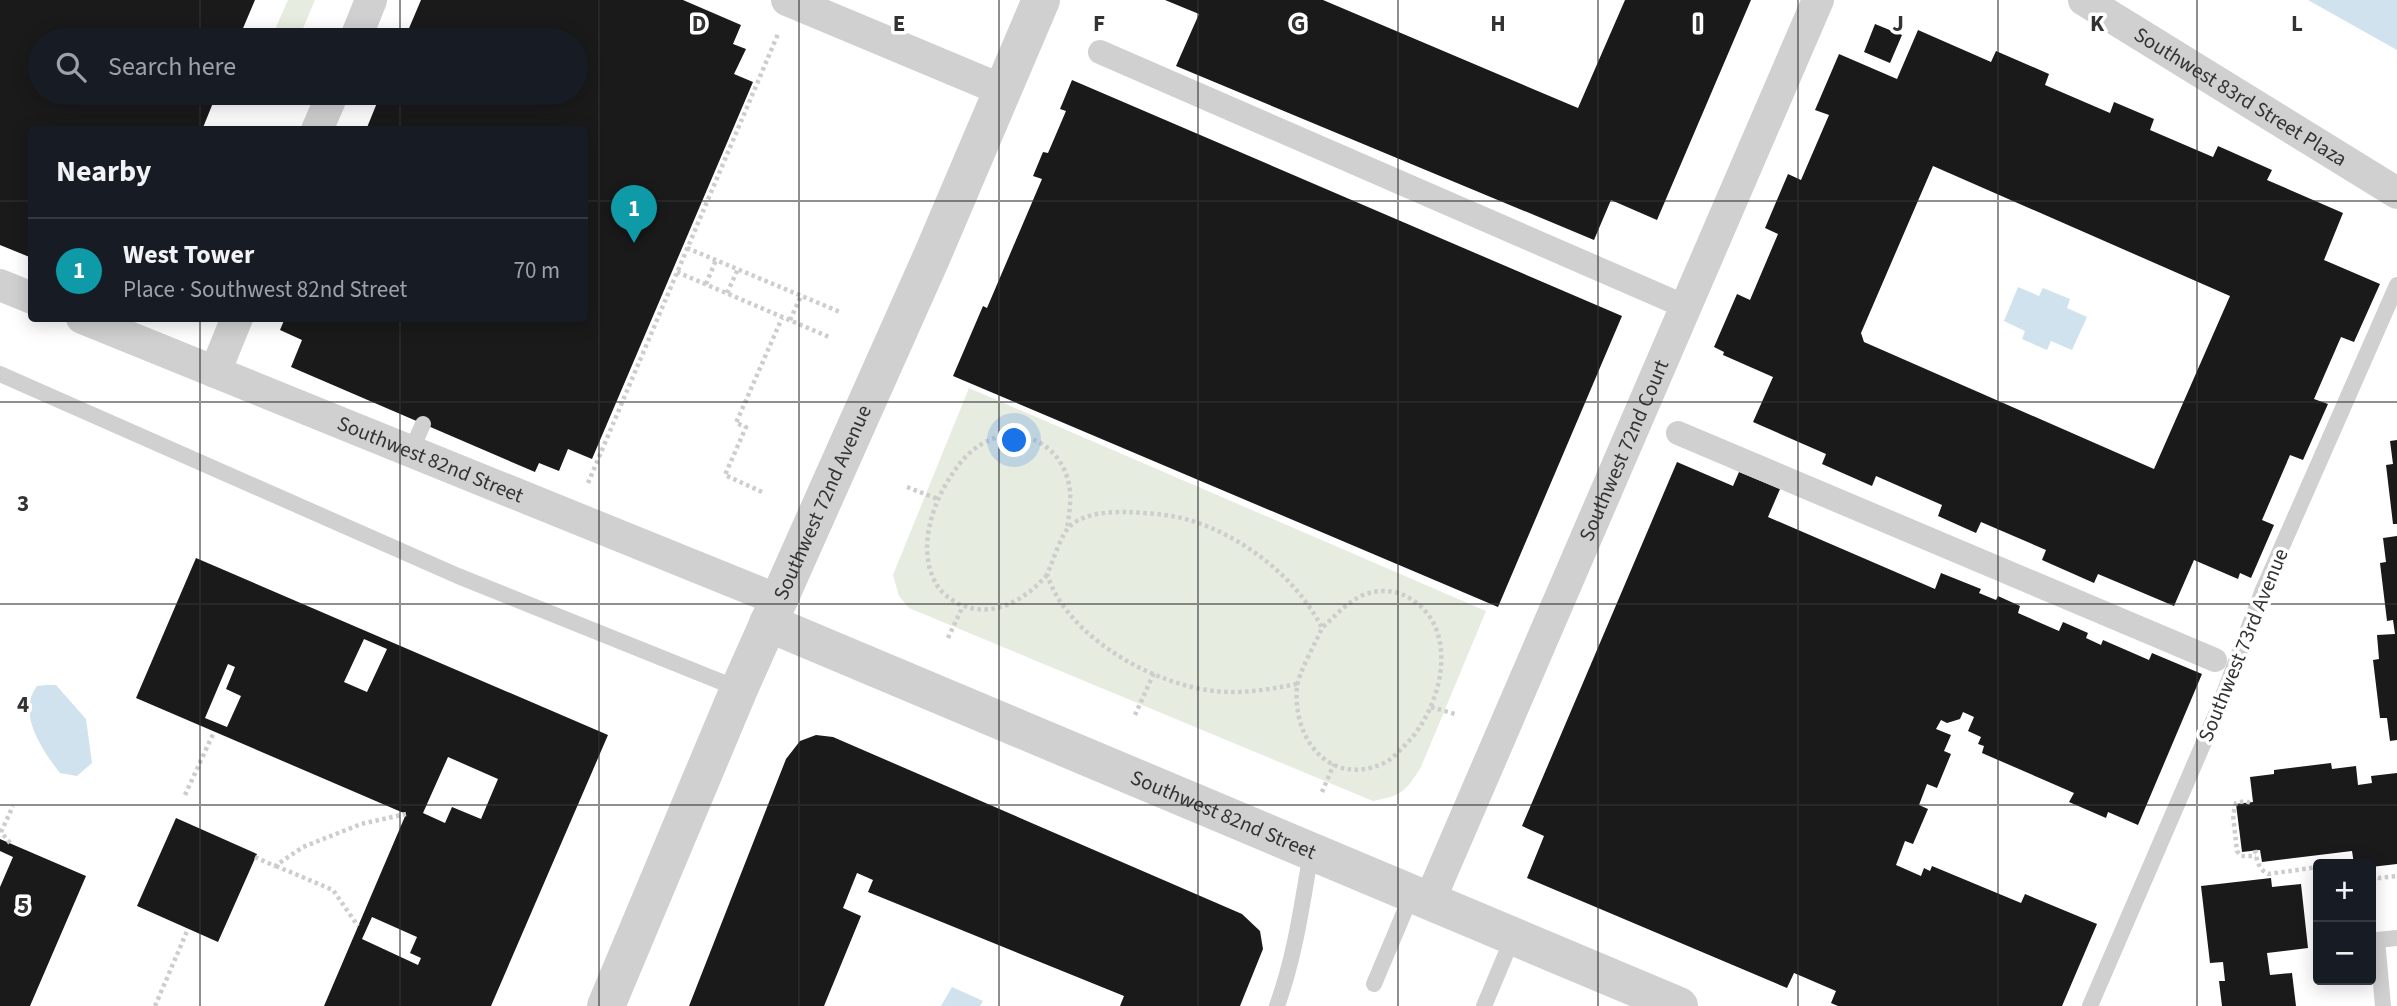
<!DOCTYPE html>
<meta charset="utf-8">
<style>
body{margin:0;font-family:"Source Sans 3",sans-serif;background:#20242c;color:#f1f3f6}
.controls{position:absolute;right:21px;bottom:21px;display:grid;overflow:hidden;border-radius:7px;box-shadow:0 4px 18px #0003}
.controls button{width:63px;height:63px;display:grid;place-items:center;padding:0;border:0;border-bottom:2px solid #363941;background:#171b24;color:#f1f3f6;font:35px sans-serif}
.you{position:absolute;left:1015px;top:441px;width:24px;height:24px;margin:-18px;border:5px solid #fff;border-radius:50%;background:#1a73e8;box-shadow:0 0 0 10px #1a73e833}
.badge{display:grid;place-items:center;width:46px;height:46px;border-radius:50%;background:#db2777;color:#fff;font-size:23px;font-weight:700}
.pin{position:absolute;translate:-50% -58px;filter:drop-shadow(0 2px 4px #0008)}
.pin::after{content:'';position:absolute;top:37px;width:24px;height:21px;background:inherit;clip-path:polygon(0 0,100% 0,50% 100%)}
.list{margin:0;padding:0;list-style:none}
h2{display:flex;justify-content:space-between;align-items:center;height:91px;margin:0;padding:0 28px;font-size:30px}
h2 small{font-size:23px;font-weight:400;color:#9ea1a6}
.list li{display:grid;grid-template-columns:46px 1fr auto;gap:21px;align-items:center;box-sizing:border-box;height:105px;padding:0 28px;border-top:2px solid #363941}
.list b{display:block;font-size:26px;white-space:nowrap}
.list p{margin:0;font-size:23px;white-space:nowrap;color:#9ea1a6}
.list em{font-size:23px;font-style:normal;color:#9ea1a6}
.icon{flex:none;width:38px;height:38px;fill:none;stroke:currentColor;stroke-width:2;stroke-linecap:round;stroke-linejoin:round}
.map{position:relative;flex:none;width:2397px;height:1006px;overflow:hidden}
.search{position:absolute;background:#171b24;box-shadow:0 4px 18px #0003;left:28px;top:28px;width:560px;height:77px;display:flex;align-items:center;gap:18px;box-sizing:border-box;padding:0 24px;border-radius:38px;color:#9ea1a6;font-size:26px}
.panel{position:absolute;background:#171b24;box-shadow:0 4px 18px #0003;left:28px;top:126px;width:560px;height:196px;border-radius:7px}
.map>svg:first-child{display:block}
.green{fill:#e6ecdf}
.water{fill:#cfe2ee}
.building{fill:#1a1a1a;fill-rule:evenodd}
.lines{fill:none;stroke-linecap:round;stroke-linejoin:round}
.path{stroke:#cdcdcd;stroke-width:4.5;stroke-dasharray:3.5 3.5;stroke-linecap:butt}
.service{stroke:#d0d0d0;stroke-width:16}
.pedestrian{stroke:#d0d0d0;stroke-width:24}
.minor{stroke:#d0d0d0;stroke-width:32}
.tertiary{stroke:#d0d0d0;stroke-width:38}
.grid{fill:none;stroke:#333;stroke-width:2;stroke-opacity:0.55}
.labels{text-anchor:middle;stroke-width:7;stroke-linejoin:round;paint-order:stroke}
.street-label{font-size:21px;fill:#333;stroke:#fff}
.grid-label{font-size:23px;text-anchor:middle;font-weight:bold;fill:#333;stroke:#fff;stroke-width:7;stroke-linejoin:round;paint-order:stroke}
</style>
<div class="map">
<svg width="2397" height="1006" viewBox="0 0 2397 1006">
<rect width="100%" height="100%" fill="#fff"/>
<path class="green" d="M288,0H315L298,40H283L272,36Z
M969,388L1486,611L1421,767C1406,791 1402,796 1373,801L909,608L899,596L893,575Z"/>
<path class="water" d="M2308,0H2397V50Z
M2018,287L2039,296L2043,288L2070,299L2067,308L2087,317L2072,350L2051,341L2047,350L2022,339L2025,331L2004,321Z
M47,685H56L86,719L92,763L77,776L60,773C43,751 16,713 37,686Z
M952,987L983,1001L980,1006H941Z"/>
<path class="building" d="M0,0H255L238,40H40V93H217L202,130H32V258L0,245Z
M421,0H683L741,25L733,44L746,49L734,74L753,82L592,459L568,449L559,471L539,463L535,472L291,367L302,340L280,330L285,318H584V130H366L381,93H576V40H404Z
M1165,0H1323L1578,108L1625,0H1751L1657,220L1611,200L1594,240L1176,66L1199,14Z
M1875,24L1902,35L1890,63L1864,52Z
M1918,30L1991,62L1996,51L2049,74L2045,85L2110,113L2114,102L2154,119L2150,130L2213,157L2218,146L2272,170L2267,180L2343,213L2324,260L2380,284L2354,342L2341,337L2314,399L2328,404L2303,460L2290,455L2262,520L2274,525L2251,578L2240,573L2238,579L2194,560L2174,606L2098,574L2094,583L2042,560L2046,550L1981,522L1976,533L1938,516L1942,505L1876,476L1872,486L1822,464L1826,454L1753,422L1773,377L1723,355L1724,352L1714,347L1737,294L1750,300L1778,234L1765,228L1788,174L1801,180L1829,115L1815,110L1839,54L1897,79ZM1933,166L2230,296L2154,469L1864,342L1861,333Z
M1072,80L1622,316L1498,607L953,376L983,306L987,308L1042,179L1033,176L1043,152L1048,153L1066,111L1060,109Z
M2397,440V524H2393L2386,465L2393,464L2390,441Z
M1677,462L1733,486L1739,472L1780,489L1768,517L1935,589L1941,573L1981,589L1979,593L1996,600L1998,596L2020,606L2018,613L2059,631L2063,622L2088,633L2086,638L2101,645L2103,640L2149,660L2152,653L2202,674L2138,825L2108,812L2106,818L2069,802L2074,793L1982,753L1984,746L1978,744L1981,737L1968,731L1974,717L1963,712L1960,719L1947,723L1941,720L1936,729L1951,735L1944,751L1951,754L1937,788L1927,784L1919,805L1928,809L1913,844L1905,841L1896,865L1921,876L1924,868L1930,871L1932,866L2021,903L2025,894L2097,924L2062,1006H1838L1831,1003L1836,991L1794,973L1787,988L1527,878L1544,836L1522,826Z
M2397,536V740L2390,741L2387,718H2380L2373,660L2379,659L2377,635L2395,634L2393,620L2387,621L2380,563L2386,562L2383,538Z
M196,558L608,735L491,1006H324L406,814L136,698ZM364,639L387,649L367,692L344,682ZM228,664L235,667L226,689L241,696L227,727L205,718ZM448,757L498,779L481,819L452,807L445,823L423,813ZM372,917L417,937L410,953L421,958L418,965L362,939Z
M816,735L833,737L1242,914L1260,931L1263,949L1240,1006H1120L1124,996L868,892L873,880L857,873L843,908L861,916L824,1006H689L786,759L800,741Z
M2331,763L2332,769L2356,766L2358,785L2372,783L2371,776L2397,773V864L2371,867V864H2354L2352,851L2262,862L2260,850L2242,852L2236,804L2253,802L2250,777L2274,774V770Z
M176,818L257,854L218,942L137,906Z
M0,839L86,876L30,1006H0V887L13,857L0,851Z
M2271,878L2272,887L2301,884L2308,948L2267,953L2270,975L2292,973L2296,1006H2222L2219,981H2225L2223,962L2210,963L2201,886Z"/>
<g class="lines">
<path class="path" d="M687,248L840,312
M677,272L829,337
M706,284L716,260
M727,293L738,269
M790,320L801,296
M588,483L778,34
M907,487L938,499
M762,492L725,475L746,427L736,423L782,318
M1047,575C1024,601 992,619 959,604C951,600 942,593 938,587C916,553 931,506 951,476C962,458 978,442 999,437C1035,429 1066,454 1070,491C1071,503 1069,516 1067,528
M948,638L963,606
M1297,684C1276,688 1255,692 1233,692C1166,693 1068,641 1047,574C1053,562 1061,534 1070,526C1085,513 1107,512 1126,512C1146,513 1169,514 1189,520C1243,536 1297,578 1322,628C1316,642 1298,674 1297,687C1292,739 1330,788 1384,763C1394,758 1400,750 1408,742C1441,707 1460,633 1414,601C1399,590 1380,588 1363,595C1346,603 1335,616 1322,628
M1431,707L1455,714
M1135,715L1154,673
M1322,792L1334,764
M185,795L214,732
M2250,803L2245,801L2236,803L2233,815L2237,851L2241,856H2256
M10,843L1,832L13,806
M2255,850C2257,860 2258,869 2268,874L2318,867
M255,857L275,866L303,847L361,824L406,814
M276,866L333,890L358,926
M2371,876L2379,878L2397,876
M155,1006L188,929"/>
<path class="service" d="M0,374L458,576L739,689
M411,451L423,424
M1374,984L1412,894
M1277,1006C1295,956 1302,905 1311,852
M1484,1006L1513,937
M2090,1006L2217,712L2262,592L2397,285
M2383,1006L2377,940L2397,938"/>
<path class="pedestrian" d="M1100,52L1686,307
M1678,433L2215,660"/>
<g class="minor">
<path d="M787,0L1002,90"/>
<path id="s1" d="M2084,0L2397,193"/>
<path d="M355,40L371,0"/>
<path d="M317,130L333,93"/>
<path d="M0,285L32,298"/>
<path id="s2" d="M82,318L778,600"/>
<path d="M215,372L237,318"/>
<path id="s3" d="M1429,902L1818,0"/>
</g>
<g class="tertiary">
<path id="s4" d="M768,623L1679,1006"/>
<path id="s5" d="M606,1006L739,689L932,256L1041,0"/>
</g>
</g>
<path class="grid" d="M200,0V40M400,0V40M599,0V1006M799,0V1006M999,0V1006M1198,0V1006M1398,0V1006M1598,0V1006M1798,0V1006M1998,0V1006M2197,0V1006M200,93V130M400,93V130M0,201H32M584,201H2397M200,318V1006M400,318V1006M0,402H2397M0,604H2397M0,805H2397"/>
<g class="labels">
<g class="street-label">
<text dy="7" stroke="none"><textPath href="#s1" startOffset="184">Southwest 83rd Street Plaza</textPath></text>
<text dy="7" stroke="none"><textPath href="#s3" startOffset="492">Southwest 72nd Court</textPath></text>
<text dy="7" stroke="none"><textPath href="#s2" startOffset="376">Southwest 82nd Street</textPath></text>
<text dy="7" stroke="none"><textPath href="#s5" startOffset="548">Southwest 72nd Avenue</textPath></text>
<text transform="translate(2243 645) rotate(-68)" y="7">Southwest 73rd Avenue</text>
<text dy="7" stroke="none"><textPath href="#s4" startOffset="494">Southwest 82nd Street</textPath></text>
</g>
</g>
<g class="grid-label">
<text x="699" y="31">D</text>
<text x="899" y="31">E</text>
<text x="1099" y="31">F</text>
<text x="1298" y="31">G</text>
<text x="1498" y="31">H</text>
<text x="1698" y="31">I</text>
<text x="1898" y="31">J</text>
<text x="2097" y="31">K</text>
<text x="2297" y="31">L</text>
<text x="23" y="511">3</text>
<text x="23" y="712">4</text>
<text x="23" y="913">5</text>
</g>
</svg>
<div class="controls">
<button>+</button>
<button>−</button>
</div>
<div class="you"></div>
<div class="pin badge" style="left:634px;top:243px;background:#0f9aa8">1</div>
<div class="search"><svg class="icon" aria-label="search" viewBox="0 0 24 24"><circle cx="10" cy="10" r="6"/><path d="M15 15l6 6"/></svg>Search here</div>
<section class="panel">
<h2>Nearby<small></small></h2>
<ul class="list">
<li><span class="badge" style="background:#0f9aa8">1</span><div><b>West Tower</b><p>Place · Southwest 82nd Street</p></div><em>70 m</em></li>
</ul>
</section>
</div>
